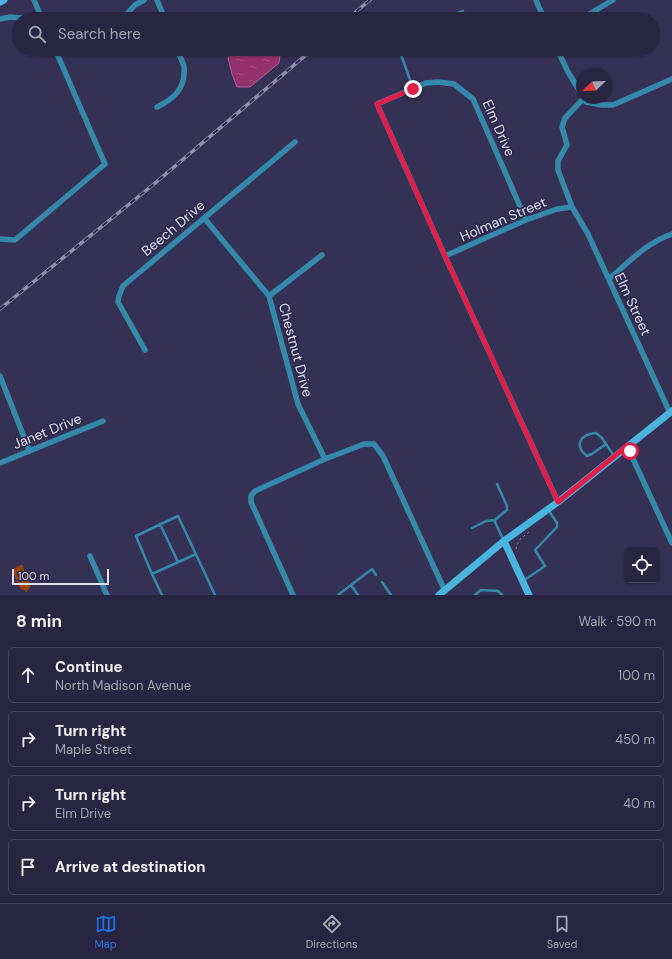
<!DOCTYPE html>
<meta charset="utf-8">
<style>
body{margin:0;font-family:"DM Sans",sans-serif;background:#34314b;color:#f1f3f6}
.controls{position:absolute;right:12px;bottom:12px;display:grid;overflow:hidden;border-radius:6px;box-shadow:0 1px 3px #0004}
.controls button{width:36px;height:36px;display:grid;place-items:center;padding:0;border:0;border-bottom:1px solid #444259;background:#282540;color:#f1f3f6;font:20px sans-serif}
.compass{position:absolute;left:576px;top:68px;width:36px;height:36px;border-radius:50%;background:#282540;box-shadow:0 1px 3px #0004;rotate:247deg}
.scale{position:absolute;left:12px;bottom:10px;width:97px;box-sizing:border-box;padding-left:4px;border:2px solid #e0e0f6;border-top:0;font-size:11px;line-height:14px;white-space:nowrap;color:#e0e0f6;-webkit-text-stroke:3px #2b274a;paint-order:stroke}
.stop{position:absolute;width:12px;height:12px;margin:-9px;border:3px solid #e11d48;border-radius:50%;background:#fff}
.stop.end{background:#e11d48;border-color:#fff;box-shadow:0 1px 4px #0008}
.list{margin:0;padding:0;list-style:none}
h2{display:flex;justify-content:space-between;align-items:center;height:52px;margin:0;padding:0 16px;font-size:17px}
h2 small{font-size:13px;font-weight:400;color:#a5a5b1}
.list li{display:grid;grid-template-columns:26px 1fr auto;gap:12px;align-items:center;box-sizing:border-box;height:56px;margin:0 8px 8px;padding:0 8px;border:1px solid #444259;border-radius:6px}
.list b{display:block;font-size:15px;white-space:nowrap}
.list p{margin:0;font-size:13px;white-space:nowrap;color:#a5a5b1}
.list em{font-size:13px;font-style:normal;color:#a5a5b1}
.icon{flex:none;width:22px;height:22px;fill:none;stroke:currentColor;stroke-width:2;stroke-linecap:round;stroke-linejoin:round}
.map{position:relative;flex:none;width:672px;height:595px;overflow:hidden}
.search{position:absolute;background:#282540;box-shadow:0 1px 3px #0004;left:12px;right:12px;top:12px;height:44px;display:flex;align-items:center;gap:10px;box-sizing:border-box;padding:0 14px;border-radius:22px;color:#a5a5b1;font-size:15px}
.sheet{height:308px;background:#282540}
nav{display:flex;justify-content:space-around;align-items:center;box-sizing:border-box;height:56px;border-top:1px solid #444259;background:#282540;font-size:11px;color:#a5a5b1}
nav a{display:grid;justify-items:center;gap:2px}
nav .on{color:#1a73e8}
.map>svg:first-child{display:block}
.park{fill:url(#park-dots)}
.water{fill:url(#water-ripples);stroke:#ab6595}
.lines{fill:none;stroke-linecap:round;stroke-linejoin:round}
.path{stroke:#8d8ca8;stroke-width:1;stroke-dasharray:2 3;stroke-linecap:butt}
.lane{stroke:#3489aa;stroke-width:2.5}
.street{stroke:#3489aa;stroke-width:5.5}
.secondary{stroke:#49b4de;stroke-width:7}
.rail-casing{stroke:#9190ac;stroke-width:3.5}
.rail{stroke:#2b274a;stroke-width:2;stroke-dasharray:6;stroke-linecap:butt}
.route{stroke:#e11d48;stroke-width:5}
.labels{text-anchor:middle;stroke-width:3;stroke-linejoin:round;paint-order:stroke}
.street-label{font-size:14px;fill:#e0e0f6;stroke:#2b274a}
</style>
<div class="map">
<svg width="672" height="595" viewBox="0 0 672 595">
<defs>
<pattern id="park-dots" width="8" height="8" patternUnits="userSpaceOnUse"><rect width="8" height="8" fill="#994306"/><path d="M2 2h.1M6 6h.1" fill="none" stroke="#a75e2b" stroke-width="1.8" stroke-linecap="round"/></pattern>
<pattern id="water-ripples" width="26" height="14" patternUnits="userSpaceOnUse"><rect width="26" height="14" fill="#94306c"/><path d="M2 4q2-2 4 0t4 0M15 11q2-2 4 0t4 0" fill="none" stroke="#a34e82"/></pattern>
</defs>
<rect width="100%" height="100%" fill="#353155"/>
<path class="park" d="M20,565H22L27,575V579L30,583V587L27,592L20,588C17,581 15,576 12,570Z"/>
<path class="water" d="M235,49H277L280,55L279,63L250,87H237L232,74L228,58Z"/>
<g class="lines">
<path class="path" d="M516,549L519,540L529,532"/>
<path class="lane" d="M442,19L463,11
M399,49L413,88
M606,444L592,454L587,456C573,445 581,434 596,433L602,438L614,456
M497,484L507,506V510L495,520V522L504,541
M160,524L178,562
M472,528L486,521L495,520
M152,574L136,536L178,516L215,595
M523,581L545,566L535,550L557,527V523L549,511
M382,582L391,595
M351,585L358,595
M162,595L152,574L196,554
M338,595L372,569L376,575
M475,595L481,590L498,591L502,595"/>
<path class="street" d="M34,0L42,19
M157,0L165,19
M536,0L544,19
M126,15L135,5L144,0
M0,19L10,17L36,19
M581,19L613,0
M557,49L568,72L582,95
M584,98L565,118L562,127L567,145L558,161V170L572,207L588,234L670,413
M584,98L586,102L602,105H613L672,79
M157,107C174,99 186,88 184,67C183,62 179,55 177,49
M204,218L269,296L298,404L325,459
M526,220L473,99L454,84L438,82L426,83L377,104L445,256L558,502
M0,239L15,240L105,164L55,49
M445,256L526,220L557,209L572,207
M609,279C628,263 647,242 672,234
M269,296L322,255
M145,350L118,302L119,296L123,286L295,142
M0,376L29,450
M627,446L672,543
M0,463L103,421
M90,556L107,595
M293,595L251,502V496L255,491L325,459L364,444H374L383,456L445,591"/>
<path class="secondary" d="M0,2L4,0
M504,541L529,595
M439,595L504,541L558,502L672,411"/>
<defs>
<path id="rail" d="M347,19L370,0
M0,309L154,184L313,49"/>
</defs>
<use href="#rail" class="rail-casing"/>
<use href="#rail" class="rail"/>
</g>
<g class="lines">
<path class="route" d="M413,89L377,104L445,256L558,502L627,446L630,451"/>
</g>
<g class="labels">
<g class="street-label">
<text transform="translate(499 128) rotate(66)" y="5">Elm Drive</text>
<text transform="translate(503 219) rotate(-23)" y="5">Holman Street</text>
<text transform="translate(173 228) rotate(-40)" y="5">Beech Drive</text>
<text transform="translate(633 304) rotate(65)" y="5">Elm Street</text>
<text transform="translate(296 350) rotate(75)" y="5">Chestnut Drive</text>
<text transform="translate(47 431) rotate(-22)" y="5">Janet Drive</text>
</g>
</g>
</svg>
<div class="controls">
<button><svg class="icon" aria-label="locate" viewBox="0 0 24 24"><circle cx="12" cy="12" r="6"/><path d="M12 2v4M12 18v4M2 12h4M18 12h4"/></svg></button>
</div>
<svg class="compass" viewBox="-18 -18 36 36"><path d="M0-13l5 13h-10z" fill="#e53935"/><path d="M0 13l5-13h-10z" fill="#a5a5b1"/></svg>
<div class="scale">100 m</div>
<div class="stop" style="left:630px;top:451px"></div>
<div class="stop end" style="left:413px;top:89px"></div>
<div class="search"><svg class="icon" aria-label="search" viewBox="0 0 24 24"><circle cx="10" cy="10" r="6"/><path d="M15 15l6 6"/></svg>Search here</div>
</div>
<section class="sheet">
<h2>8 min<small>Walk · 590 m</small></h2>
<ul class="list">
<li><svg class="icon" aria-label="ahead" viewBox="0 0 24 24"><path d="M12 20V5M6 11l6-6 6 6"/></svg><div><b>Continue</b><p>North Madison Avenue</p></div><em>100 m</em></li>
<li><svg class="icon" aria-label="right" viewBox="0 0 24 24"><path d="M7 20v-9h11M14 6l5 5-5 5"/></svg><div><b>Turn right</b><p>Maple Street</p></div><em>450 m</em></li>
<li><svg class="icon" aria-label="right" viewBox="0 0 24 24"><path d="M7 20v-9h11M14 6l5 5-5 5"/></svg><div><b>Turn right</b><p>Elm Drive</p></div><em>40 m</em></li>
<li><svg class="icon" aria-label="arrive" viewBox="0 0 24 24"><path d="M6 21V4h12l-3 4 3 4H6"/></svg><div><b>Arrive at destination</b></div></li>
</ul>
</section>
<nav>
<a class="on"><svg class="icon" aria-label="map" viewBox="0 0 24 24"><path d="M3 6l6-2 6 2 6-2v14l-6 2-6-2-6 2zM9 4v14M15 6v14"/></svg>Map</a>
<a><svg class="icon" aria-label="directions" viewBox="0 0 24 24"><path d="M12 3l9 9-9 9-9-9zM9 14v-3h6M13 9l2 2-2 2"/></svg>Directions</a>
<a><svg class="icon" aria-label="saved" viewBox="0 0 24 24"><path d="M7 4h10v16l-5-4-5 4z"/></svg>Saved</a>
</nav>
